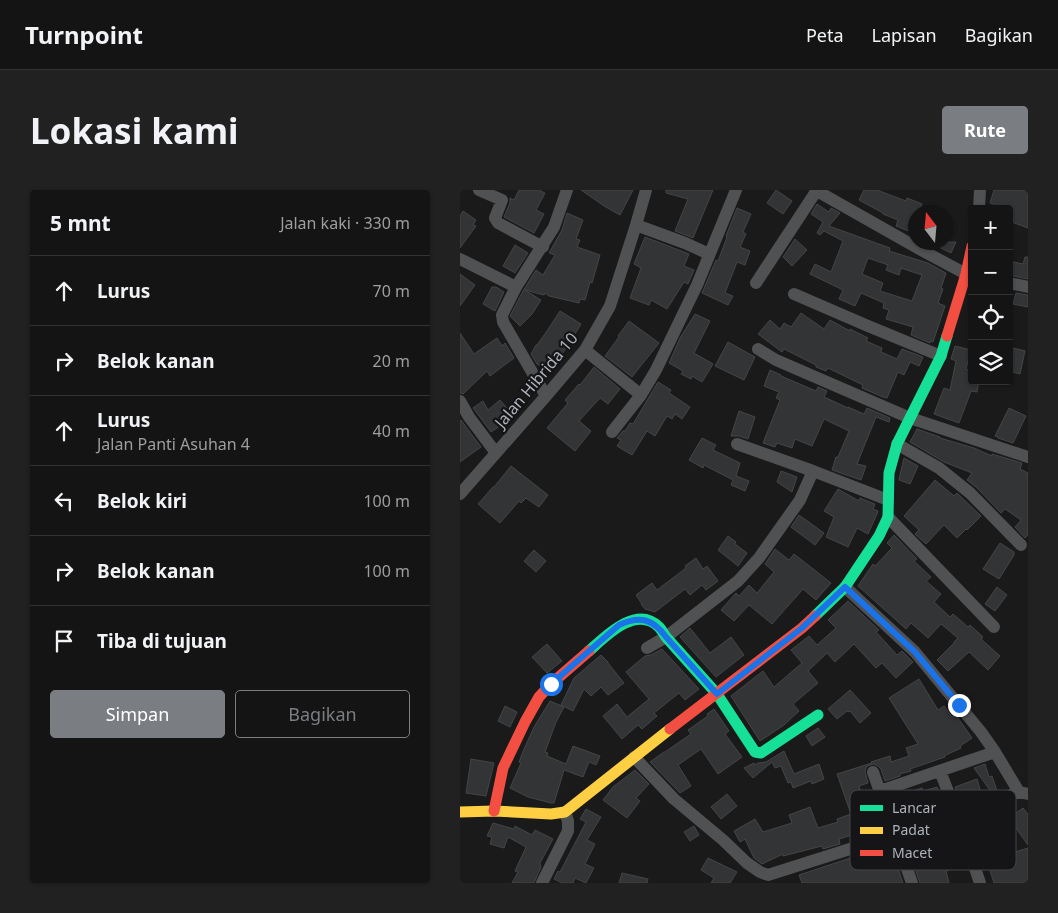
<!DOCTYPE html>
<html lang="id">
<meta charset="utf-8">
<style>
body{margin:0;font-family:"Noto Sans",sans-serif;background:#212122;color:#f1f3f6}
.controls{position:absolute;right:15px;top:15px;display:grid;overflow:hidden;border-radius:5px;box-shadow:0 1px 4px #0004}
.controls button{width:45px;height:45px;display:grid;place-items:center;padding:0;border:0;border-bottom:1px solid #333334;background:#141414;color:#f1f3f6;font:25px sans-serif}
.compass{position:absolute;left:448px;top:15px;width:45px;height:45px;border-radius:50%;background:#141414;box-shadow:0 1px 4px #0004;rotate:344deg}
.stop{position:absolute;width:15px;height:15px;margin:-11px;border:4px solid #1a73e8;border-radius:50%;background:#fff}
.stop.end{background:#1a73e8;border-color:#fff;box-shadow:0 1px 5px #0008}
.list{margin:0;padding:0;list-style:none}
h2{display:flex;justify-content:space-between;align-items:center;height:65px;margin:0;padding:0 20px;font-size:21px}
h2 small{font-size:16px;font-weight:400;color:#9d9ea0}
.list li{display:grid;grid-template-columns:32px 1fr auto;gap:15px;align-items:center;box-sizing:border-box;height:70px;padding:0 20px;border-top:1px solid #333334}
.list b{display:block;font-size:19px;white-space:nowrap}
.list p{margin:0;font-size:16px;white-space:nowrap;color:#9d9ea0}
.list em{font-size:16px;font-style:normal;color:#9d9ea0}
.actions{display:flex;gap:10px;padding:15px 20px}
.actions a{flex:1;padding:11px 0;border:1px solid #7a7d82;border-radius:5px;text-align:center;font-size:18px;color:#7a7d82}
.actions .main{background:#7a7d82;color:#fff}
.icon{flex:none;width:28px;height:28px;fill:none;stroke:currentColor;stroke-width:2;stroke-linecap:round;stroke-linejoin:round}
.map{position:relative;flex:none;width:568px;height:693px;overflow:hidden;border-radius:5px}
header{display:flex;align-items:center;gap:30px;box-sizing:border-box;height:70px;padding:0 25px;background:#141414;border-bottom:1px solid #333334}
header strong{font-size:24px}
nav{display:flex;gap:28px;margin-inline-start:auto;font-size:18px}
.intro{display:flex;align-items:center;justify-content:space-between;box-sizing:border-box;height:120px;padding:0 30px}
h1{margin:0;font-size:35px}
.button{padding:12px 22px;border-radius:5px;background:#7a7d82;color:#fff;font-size:18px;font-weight:700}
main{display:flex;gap:30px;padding:0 30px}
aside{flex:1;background:#141414;border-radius:5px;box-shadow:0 1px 4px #0004}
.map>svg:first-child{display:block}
.building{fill:#333435;stroke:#434547;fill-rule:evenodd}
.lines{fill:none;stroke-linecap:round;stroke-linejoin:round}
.street{stroke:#4f5153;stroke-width:12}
.fast{stroke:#16e098;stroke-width:11}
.slow{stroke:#ffcf43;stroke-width:11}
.jam{stroke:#f24e42;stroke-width:11}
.route{stroke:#1a73e8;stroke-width:6}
.labels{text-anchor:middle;stroke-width:4.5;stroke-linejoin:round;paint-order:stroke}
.street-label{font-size:16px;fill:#adb3ba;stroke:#151517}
.key{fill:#151517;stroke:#434448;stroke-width:1}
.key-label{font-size:14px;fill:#adb3ba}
</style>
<header>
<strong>Turnpoint</strong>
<nav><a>Peta</a><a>Lapisan</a><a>Bagikan</a></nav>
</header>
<div class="intro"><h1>Lokasi kami</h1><a class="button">Rute</a></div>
<main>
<aside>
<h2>5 mnt<small>Jalan kaki · 330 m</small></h2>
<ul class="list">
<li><svg class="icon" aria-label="ahead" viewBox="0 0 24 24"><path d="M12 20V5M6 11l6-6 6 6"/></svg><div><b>Lurus</b></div><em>70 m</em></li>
<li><svg class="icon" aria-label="right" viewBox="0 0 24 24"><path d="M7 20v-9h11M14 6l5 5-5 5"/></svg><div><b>Belok kanan</b></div><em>20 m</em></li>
<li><svg class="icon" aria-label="ahead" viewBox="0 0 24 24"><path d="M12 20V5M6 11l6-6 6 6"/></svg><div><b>Lurus</b><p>Jalan Panti Asuhan 4</p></div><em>40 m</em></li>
<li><svg class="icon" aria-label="left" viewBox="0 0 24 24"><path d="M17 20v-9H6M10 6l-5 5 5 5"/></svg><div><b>Belok kiri</b></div><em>100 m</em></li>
<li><svg class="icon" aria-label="right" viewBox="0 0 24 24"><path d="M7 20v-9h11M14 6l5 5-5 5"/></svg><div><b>Belok kanan</b></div><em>100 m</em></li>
<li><svg class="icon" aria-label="arrive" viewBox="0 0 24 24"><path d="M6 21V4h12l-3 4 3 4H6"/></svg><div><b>Tiba di tujuan</b></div></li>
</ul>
<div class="actions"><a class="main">Simpan</a><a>Bagikan</a></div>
</aside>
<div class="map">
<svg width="568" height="693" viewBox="0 0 568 693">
<rect width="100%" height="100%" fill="#1a1a1b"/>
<path class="building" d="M59,0H79L85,3L76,20L84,24L74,43L44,27L50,13V8L54,10Z
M121,0H173L160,25L144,16Z
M206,0H253L233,48L215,41L228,9L206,3Z
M316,0L332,11L323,24L307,13Z
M404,0H417L446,11L447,8L462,14L459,22H456V31L451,42L436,36L438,30L423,24V23L399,10Z
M534,0H568V38L549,31V19H532L534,14L530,13Z
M357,14L369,22L371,18L380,23L369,36L430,58L429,61L468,73L486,83L481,98L483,99L478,113L485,116L473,152L471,151L470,153L451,145L453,137L426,129L429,120L423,118L424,113L401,103L395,116L379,109L383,100L350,84L355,74L371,82L383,51L364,41L360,45L357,43L363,32L351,24ZM408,68L428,75L426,80L439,85L441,78L462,85L452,111L420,101L423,93L402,84Z
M277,18L291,24L283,42L286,44L280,57L290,61L285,75L277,72L265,103L273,106L268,115L242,103L256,70L258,71L267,47L266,46Z
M3,21L16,30L13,35L16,36L0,58V26Z
M107,23L123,30L116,49L120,50L117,57L140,65L132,93L130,92L125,110L120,109L119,113L89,106L85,103L84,105L65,100L81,110L72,124L60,136L50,126L63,101L76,80L83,85L95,65L89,63L102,40Z
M185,47L229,64L224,76L234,80L228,94L224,92L207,119L191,110L189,115L170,108L181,78L174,74Z
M335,49L347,60L332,76L323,67Z
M469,52H496L491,63Z
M55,55L68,63L55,83L43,76Z
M565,67H568V89L549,85V71L563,74Z
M0,84L15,95L0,116Z
M32,97H36L44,102L35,121L23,114Z
M556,103L568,105V117L553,114Z
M100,121L121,134L110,152L100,167L98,166L89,181L77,174L71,164L76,155H77L87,141Z
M341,123L364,139L370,130L390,141V139L408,148L406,151L422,158L421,162L437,169L442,159L463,167L459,176L450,172L444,185L438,182L427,208L423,207L402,198L403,195L368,178L366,181L356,177V175L324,159L322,162L298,144L310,130L320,139L324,133L331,137Z
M235,124L250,131L234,163L253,174L242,192L232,186L231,189L221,184L223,181L209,173L220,148Z
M169,131L199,153L172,187L145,166L159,147L158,146Z
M0,143L14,164L37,148L42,156L45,153L54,168L30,186L27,181L3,204L0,203Z
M268,152L295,167L284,190L255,176Z
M495,156L511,160L506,179L512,181V191H519L517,202L511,201L499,233L474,224L484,198L490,200L496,171L491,169Z
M549,157L565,161L560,184L549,181Z
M134,177L160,199L148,214L140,208L119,231L131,241L115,261L87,238L108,213L105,210L119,194L120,195Z
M310,180L321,185V186L356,201L358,197L367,201L364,207L388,218V217L404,224L407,218L430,228L429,232L416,227L397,274L406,276L401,290L372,280L376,267H378L389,241L364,229L352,256L335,249L332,258L317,253L315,257L303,253L320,210L316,208L319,202L304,196Z
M198,192L211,200L209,203L230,217L222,229L215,224L212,229L207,226L195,246L187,241L172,265L157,256L161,250L157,248L163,241H165L170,233L173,234Z
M40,210L51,223L38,234L40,236L31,242L13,218L23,211L28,220Z
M549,218L566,226L553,253L538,248V247L535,246Z
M279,221L295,227L288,249L279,246H271Z
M1,230L21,257L0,272V231Z
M457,239L480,247V248L514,258L532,266V264L562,273L560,279L568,283V345L565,348L555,337L561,330L545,319L541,323L516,297L507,290L512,283L484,272L450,252Z
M242,248L256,255L253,260L280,273L276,286L289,291L285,301L271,295L273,290L244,275L243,278L229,270Z
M444,268L458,276L450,294L439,290L440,285Z
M51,276L88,305L79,317L66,308L61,313L59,311L40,333L18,314L33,297H34Z
M321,281L337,287L332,302L317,292Z
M475,290L494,306L497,303L521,326L507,340L506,339L497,348L484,335L466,354L455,344L459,340L444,326Z
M378,299L399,311L400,308L415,314L413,319L418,321L417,324L408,344L397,338L388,357L366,347L374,327L364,321Z
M339,325L364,343L355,355L331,337Z
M434,345L457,369L454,371L471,387L466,391L481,404L474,412L490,427L493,424L508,437L510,435L523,447L521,449L540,466L528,480L509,462L488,481L477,470L494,453V452L498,448L481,434L468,448L451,433L446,439L398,396L413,374L415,376L432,358L427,353Z
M268,346L276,352L275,354L287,363L278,376L258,360Z
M540,353L554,362V365L539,389L523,379Z
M315,359L329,370L334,364L371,393L356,410L343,399L312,434L289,415L274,431L261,420L275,404L276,403L279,406L289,395L297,403L314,382L305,374Z
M74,360L86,371L76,382L64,371Z
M236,368L243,379L247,376L258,391L246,400L242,395L230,405L225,399L195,422L185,419L181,414H182L176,405L192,393L197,400L226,378L225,376Z
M537,397L547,405L535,421L525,414Z
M388,411L419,440L416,442L437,465L442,461L453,472L436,488L422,473L416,478L394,454L375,472L367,463L348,481L358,493L333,514L339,521L324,535L300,551L271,506L303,481L314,497L342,473L331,460L349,446L357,455L376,438L368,430Z
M230,438L250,463L271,447L284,465L256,487L220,447Z
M87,454L102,471L87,483L72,467Z
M202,459L239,499L225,510L219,503L194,523L197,526L182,539L178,535L162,549L143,526L157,514L167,527L189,509L166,482L185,466L191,465Z
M141,465L148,472V473L164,493L148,505L141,497L131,506L124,499L113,521L101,515L114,488Z
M459,489L478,520L484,516L492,527L496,525L512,548L500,556L501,558L484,566L485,567L450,579L451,581L440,584V586L425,591L421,579L418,576L414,574L407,576L405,581L408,593L399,596L406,618L416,615L422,631L413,634L414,638L379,649L380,654L363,659L362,656L323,666V664L302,674L294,668L285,649L280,652L274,641L295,629L303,642L332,633L329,625L350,617L358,638L378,632L377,629L391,624L377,584L412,573L411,572L430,566L431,572L449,566L446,558L458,554L429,508Z
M390,500L411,523L400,533L390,521L389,522L387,521L377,529L368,519Z
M90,511L104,517L96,532L85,562L88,563L87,566L106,574L113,556L140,566L136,575L129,572L123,587L104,580L94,613H91L68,607L50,598L61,573L59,572L64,559L74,537Z
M45,516L57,522L50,537L38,531Z
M254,519L269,541L265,544L282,567L258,584L241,559L218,575L231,596L220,603L190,572L204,562H205L231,544L228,540L248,526L247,524Z
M358,538L365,547L352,556L346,546Z
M324,561L334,584L359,574L364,589L352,594L351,591L333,598L331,592L328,593L321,576L315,578L312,572L293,588L284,578L294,573L295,575L298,573L306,572Z
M11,569L34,573L26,606L6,603Z
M525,574L529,587L532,586L537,601L532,603L514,578Z
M175,580L189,594L176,608L180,611L167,628L143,610L153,597Z
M517,589L522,606L518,607L519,608L503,614L495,597Z
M477,597L485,616L474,619L473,617L453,624L454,625L438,630L430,606L446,601V603L462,598L463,601Z
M267,604L277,616L261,629L251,617Z
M563,618L568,624V655L549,628Z
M126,619L141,627L127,650L135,654L125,674L134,678L126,693L115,688L113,693H102L94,689L98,681L100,682L126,632L120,629Z
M523,624L527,637L532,635L538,651L544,649L549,664L568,658V693H534L526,668L521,670L507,630Z
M33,633L54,639L55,636L72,645L75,640L93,649L80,673L81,677L74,693H52L58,682L55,681L66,657L48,647L44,658L30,654L32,647L27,646Z
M492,635L505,675L486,681L489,693H460L445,650L479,641L478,639Z
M234,636L239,645L230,651L224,642Z
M430,655L443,693H342L339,685Z
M248,668L277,682L270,693H251L254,688L241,680Z
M162,683L188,689L187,693H159Z"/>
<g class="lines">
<path class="street" d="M19,0L42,10L35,28L38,33L83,57
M357,1L463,61L506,84L512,85
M519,19L520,0
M176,35L225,53L249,64
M0,69L56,97
M296,93L357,0
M549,93L568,97
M334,104L408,136L481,166
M298,159L316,170L450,228L568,267
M125,160L181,205
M86,206L43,132L42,125L56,97L94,37L107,0
M0,211L9,227L36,263
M152,242L181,205L196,180L237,95L276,0
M277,254L353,281L428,310
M437,254L479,278L510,303L561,355
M0,304L86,206L125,160L150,116L176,35L186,0
M428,327L534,437
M385,397L455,462L521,542L535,562L559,602
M187,458L206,447L278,391L299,368L340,310L353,281
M174,567L214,609L263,650L287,673L300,682L308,685L497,625L559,602L568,604
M480,581L497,625L520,693
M413,582L452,693
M420,601L535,562
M82,693L108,641V631L105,622"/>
<path class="fast" d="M355,426L385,397L419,346L428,327L429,283L437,254L481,166L487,146
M129,461C145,447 176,414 199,437C202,440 204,444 206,447L257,504L295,562L301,563L358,525"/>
<path class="slow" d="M0,622L34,621L91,624L105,622L210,539"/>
<path class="jam" d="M487,146L506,84L512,56
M210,539L342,438L355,426
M34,621L43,578L65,532L79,507L91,494L129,461"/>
</g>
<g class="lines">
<path class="route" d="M91,494L159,435C180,425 193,429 206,447L257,504L342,438L385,397L455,462L499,515"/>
</g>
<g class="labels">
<g class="street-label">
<text transform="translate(76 190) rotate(-50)" y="6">Jalan Hibrida 10</text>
</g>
</g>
<rect x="390" y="600" width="166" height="80" rx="8" class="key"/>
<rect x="400" y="615" width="23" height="6" fill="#16e098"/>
<rect x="400" y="637" width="23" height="7" fill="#ffcf43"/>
<rect x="400" y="660" width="23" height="6" fill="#f24e42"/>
<g class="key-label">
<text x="432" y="623">Lancar</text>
<text x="432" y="645">Padat</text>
<text x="432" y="668">Macet</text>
</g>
</svg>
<div class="controls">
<button>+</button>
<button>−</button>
<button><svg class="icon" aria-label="locate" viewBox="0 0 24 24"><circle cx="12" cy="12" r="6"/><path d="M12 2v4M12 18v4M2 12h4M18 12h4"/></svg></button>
<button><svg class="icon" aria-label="layers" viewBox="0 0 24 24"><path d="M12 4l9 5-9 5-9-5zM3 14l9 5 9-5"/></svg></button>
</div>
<svg class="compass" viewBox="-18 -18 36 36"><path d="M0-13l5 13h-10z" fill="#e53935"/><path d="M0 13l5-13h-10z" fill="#9d9ea0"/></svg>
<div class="stop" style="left:91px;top:494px"></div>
<div class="stop end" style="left:499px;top:515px"></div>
</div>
</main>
